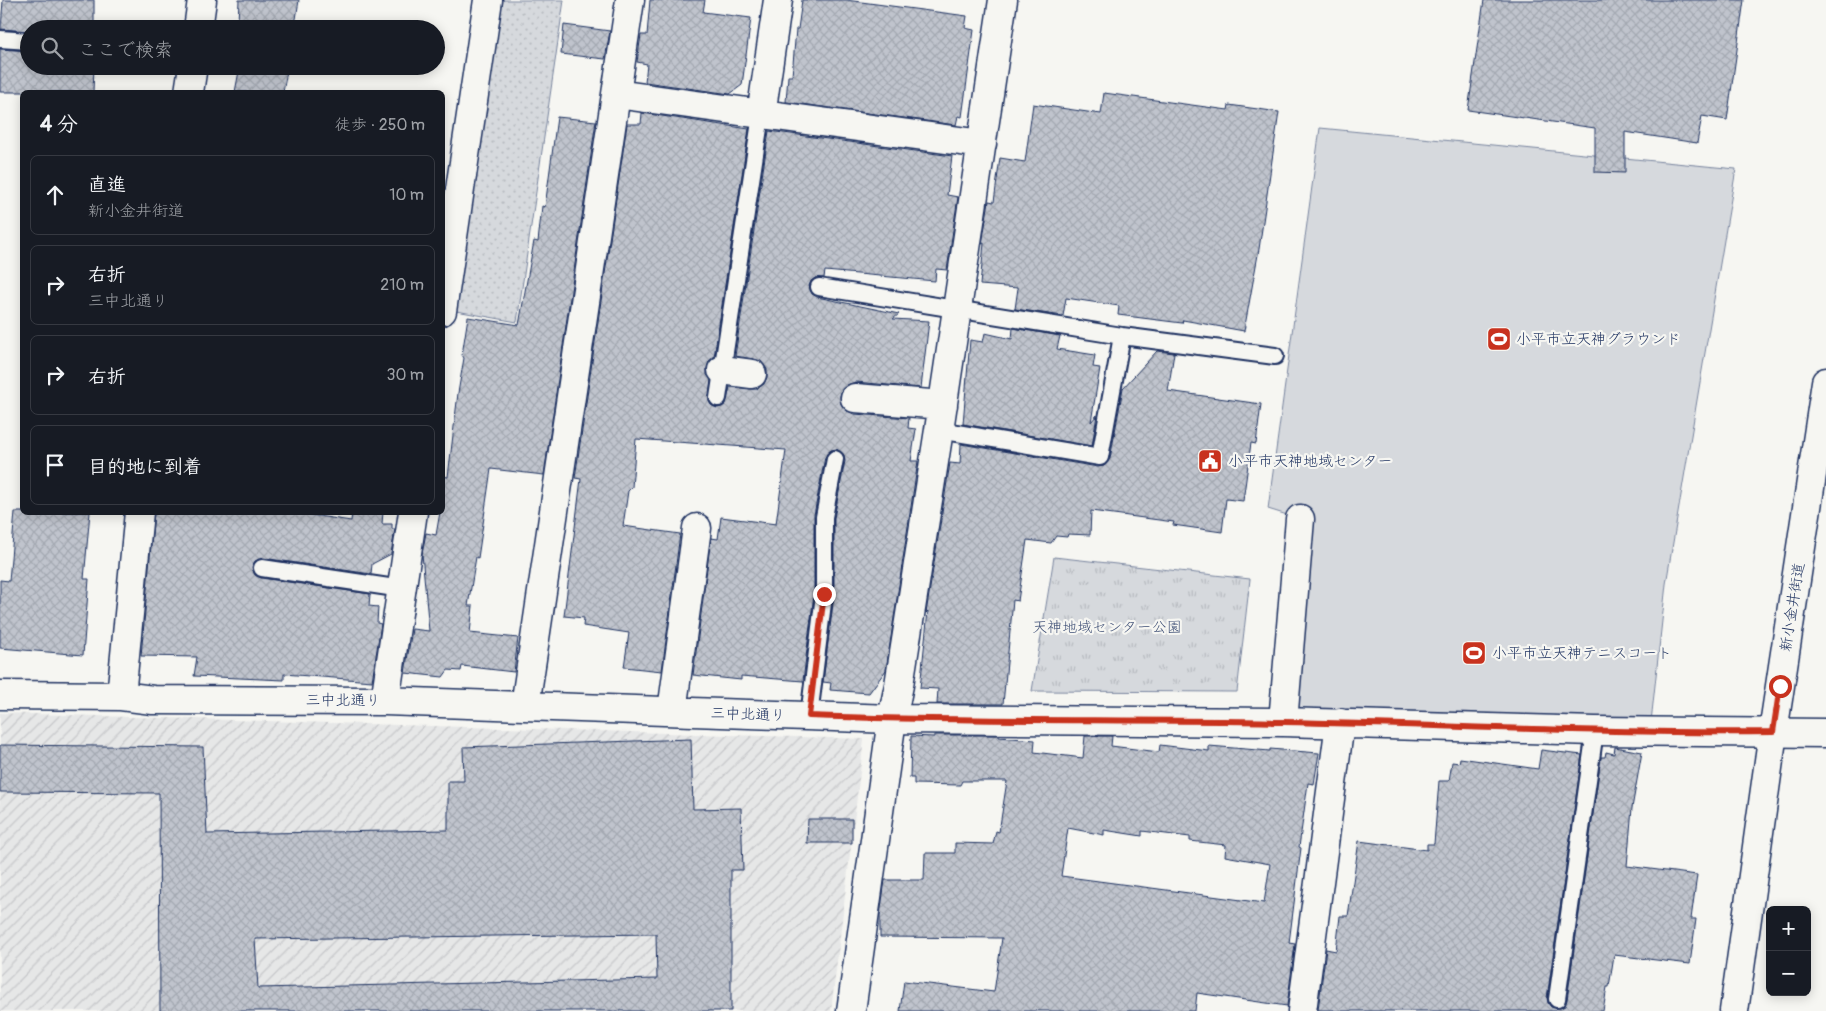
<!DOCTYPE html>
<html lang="ja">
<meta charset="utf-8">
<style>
body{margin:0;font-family:Pangolin,"Klee One",sans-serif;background:#20242c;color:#f1f3f6}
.controls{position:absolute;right:15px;bottom:15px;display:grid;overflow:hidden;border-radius:8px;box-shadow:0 2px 12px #0003}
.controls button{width:45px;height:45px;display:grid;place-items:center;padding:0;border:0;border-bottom:1px solid #363941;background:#171b24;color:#f1f3f6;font:25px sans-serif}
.stop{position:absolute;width:15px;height:15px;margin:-11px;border:4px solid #c8321e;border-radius:50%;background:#fff}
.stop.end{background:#c8321e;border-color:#fff;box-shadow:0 1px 5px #0008}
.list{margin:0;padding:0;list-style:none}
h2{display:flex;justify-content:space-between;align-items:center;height:65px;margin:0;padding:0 20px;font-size:21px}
h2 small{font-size:16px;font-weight:400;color:#9ea1a6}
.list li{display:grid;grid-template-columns:32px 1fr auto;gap:15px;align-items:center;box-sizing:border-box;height:80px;margin:0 10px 10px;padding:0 10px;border:1px solid #363941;border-radius:8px}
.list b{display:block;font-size:19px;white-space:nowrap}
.list p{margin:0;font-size:16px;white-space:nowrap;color:#9ea1a6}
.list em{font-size:16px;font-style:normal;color:#9ea1a6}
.icon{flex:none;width:28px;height:28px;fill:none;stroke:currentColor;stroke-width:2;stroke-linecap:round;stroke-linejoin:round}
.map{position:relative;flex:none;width:1826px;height:1011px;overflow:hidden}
.search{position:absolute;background:#171b24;box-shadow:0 2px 12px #0003;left:20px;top:20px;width:425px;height:55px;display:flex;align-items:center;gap:12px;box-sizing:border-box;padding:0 18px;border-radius:28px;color:#9ea1a6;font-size:19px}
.panel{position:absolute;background:#171b24;box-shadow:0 2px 12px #0003;left:20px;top:90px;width:425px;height:425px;border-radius:8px}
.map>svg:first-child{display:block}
.industrial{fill:url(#industrial-furrows)}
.grass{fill:url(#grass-dots);stroke:#78849e}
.park{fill:url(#park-tufts);stroke:#78849e}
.pitch{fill:#d6d9dd;stroke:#78849e}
.building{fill:url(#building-cross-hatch);stroke:#1b2f5e;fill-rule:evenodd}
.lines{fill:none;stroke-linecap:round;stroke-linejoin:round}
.service-casing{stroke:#1b2f5e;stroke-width:20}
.minor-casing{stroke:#1b2f5e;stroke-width:31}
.secondary-casing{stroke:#1b2f5e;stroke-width:31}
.service{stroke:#f6f6f2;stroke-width:16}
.minor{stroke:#f6f6f2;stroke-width:28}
.secondary{stroke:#f6f6f2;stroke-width:28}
.route{stroke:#c8321e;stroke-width:6}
.labels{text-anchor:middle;stroke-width:4.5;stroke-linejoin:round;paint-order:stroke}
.poi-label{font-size:15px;fill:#1b2f5e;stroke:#f6f6f2;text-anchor:start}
.street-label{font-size:15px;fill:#1b2f5e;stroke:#f6f6f2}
.park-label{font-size:15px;fill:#405177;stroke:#f6f6f2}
</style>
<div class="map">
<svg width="1826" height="1011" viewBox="0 0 1826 1011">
<defs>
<pattern id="industrial-furrows" width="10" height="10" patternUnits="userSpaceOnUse" patternTransform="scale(1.25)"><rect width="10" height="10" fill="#e6e7e7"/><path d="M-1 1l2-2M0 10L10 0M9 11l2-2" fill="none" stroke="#c5c6c9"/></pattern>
<pattern id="grass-dots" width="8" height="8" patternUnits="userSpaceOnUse" patternTransform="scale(1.25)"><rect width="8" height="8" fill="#d6d9dd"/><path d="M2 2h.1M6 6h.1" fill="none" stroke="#b7bbc0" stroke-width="1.8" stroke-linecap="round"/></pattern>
<pattern id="park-tufts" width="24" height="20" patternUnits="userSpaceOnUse" patternTransform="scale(1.25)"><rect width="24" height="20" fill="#d6d9dd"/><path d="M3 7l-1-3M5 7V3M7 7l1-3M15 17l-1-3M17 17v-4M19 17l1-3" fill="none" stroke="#b7bbc0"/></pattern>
<pattern id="building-cross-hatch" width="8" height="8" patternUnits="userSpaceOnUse" patternTransform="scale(1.25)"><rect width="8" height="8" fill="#c0c4cd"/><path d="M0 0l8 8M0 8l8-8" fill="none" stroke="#a4a9b2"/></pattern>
</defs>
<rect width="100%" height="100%" fill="#f6f6f2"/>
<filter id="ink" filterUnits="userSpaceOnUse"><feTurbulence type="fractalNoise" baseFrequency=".02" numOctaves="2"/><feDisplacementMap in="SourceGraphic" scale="10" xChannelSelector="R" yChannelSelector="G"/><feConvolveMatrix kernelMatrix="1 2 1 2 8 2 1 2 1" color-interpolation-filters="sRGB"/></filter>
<g filter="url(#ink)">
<path class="industrial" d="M0,713L864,739L831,1011H0Z"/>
<path class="grass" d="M502,0H564L517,322L456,311Z"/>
<path class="park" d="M1054,557L1250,579L1237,692L1032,691Z"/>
<path class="pitch" d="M1320,128L1736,169L1666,584L1650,731L1283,722L1300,519L1268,509Z"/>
<path class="building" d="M3,0H94V29H29V31L1,29Z
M239,0H299L296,19L285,29H216L217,21L238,23Z
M650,0H705L703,12L751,18L742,85L730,94L645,82L647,64L637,62L641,35H647Z
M802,0H846L967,16L965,28L974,30L962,117L958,116L956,125L786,102L788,76H792L796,29H798Z
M1484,0H1744L1727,120L1702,116L1697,143L1625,132V173L1595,172V128L1468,110Z
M564,25L610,31L605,59L561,54Z
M0,49L29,51V66H94L93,92H0Z
M240,66H288L283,92H235Z
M1104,93L1228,110L1229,105L1279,112L1259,249L1244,331L1183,320L1182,323L1118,315L1119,306L1066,298L1063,316L1015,309L1018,288L980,285L984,243L982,244L989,201L994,202L1000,158L1025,162L1033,104L1101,114Z
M642,113L749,129L714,357L709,361L707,368V375L711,380L709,401L711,405L717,408L722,407L726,404L730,387L750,389H757L764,384L767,377V369L761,361L754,359L735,356L769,131L952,156L947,195L958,197L947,270L936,269L935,281L825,271L824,278H815L811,281L809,286L812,294L817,297L899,314L893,319L929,321L921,388L856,382L849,384L842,389L840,396L841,404L847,411L854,414L909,418L908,428L916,429L911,461H918L886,670L869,693L830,690L831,683L823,682L834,596V518L845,461L844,455L837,449L831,450L825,457L814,515V594L803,681L741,676V680L693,675L711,538L718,539L721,517L776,524L786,450L636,439L632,487L628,491L623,526L680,534L662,671L624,667L629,633L583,626L584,618L564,616L581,479L575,478L627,124H641Z
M557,117L596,121L544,475L491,469L478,558L476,557L468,606H473L470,633L518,638L514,672L462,666L461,671L448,670L443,677L405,673L412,629L429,631L422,554L426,533L436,535L440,512H442V476L448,477L458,393L464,358L462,355L468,317L519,325L534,241L538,242L542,206L545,207Z
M1013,328L1060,336L1057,349L1095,355L1093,367L1100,368L1091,422L1097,415L1092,446L963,424L970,340L983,342L985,333L1012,339Z
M1157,351L1174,353L1168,391L1261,404L1256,444L1251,443L1243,501L1226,499L1222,532L1173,525L1174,522L1091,511L1090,535L1068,534L1067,537L1056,536L1051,543L1027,540L1018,601L1013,600L1003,704H937L938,689L920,688L928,611L926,613L950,463L960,464L961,444L1098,467L1104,466L1110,459L1123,388Z
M15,512H90L84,579H89L83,655L0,648V580L9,581Z
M154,512H292L351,521L352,512H383L382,524H392V529H395L391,554L372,564L371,574L263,558L255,561L252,567L255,575L261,578L370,594L369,606L378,607L377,623L381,624L372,681L284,674V680L194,676L197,657L141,656Z
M934,735H999V737L1035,740L1034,752L1083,758L1085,736H1112L1111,746L1159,752L1160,745L1209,751V746L1270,751V749L1319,753L1314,784L1308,783L1299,847L1301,848L1289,943L1295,944L1287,1006L1197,993L1195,1011H900L904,981L994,992L1002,938L880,937V915L885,880H924L925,853H955V843L993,844L996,831L999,832L1007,781H962L960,785L914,784V778H910L911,736L934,737ZM1068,828L1104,835V830L1142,836V831L1190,837V841L1226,845L1225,856L1270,864L1264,903L1061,876Z
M691,739L693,809L741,808L743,870H731V1011H160L159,793L0,792V745L203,747L207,834L448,830V781H464L463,747ZM656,934L657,979L258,988L255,939Z
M1615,747L1642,752L1632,808L1627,866L1697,875L1691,919H1696L1690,964L1614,955L1609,987H1607L1603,1011H1334V1010H1318L1326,949L1336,951L1340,916H1348L1359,841L1427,850V844H1434L1439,781H1449L1452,762L1459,763L1460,758L1538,769L1541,750L1582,755L1547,998L1548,1003L1551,1007L1560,1008L1565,1006L1567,1000L1601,757H1605L1606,752L1614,754Z
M808,819H852V843H807Z"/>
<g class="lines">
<defs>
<path id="service" d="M0,39L29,41
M819,287L1122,336L1275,356
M718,398L761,115
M939,430L1100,457L1122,336
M262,568L402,589
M809,716L824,595V517L835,459
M1557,999L1595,731"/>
<path id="minor" d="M198,29L202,0
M189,92L193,66
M616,94L982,144
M761,115L778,0
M442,311L488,0
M722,370L752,374
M855,398L943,405
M0,695L121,696L153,700L385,701L892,719L1283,722L1595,731L1826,733
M121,696L139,512
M385,701L413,512
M525,706L630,0
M672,711L697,528
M1283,722L1300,519
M851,1011L892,719L899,685L939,430L1003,0
M1302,1011L1340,723"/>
<path id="secondary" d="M1734,1011L1773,732L1826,382"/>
</defs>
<use href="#service" class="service-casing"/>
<use href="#minor" class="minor-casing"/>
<use href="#secondary" class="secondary-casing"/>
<use href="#service" class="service"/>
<use href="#minor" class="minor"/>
<use href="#secondary" class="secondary"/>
</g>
</g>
<g class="lines" filter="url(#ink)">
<path class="route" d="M824,594L809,716C967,722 1126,719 1284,722C1447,725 1610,734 1773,732L1780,686"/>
</g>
<defs>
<symbol id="stadium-square" viewBox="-11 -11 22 22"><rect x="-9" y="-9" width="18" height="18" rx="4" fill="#c8321e" stroke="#f6f6f2"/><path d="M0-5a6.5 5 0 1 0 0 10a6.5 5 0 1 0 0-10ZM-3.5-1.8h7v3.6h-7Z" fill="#fff"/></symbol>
<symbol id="civic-square" viewBox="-11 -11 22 22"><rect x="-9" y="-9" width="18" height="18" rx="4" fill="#c8321e" stroke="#f6f6f2"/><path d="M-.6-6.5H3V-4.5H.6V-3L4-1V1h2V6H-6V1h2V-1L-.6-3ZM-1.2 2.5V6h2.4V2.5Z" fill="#fff"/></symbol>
</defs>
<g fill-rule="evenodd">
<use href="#stadium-square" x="1485" y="325" width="28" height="28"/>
<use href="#civic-square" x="1196" y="447" width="28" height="28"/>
<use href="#stadium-square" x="1460" y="639" width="28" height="28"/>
</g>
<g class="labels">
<g class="poi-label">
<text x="1516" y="344">小平市立天神グラウンド</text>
<text x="1228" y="466">小平市天神地域センター</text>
<text x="1492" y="658">小平市立天神テニスコート</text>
</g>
<g class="street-label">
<text transform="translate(1792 607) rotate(-81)" y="5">新小金井街道</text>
<text x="343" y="705">三中北通り</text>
<text transform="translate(748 714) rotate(2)" y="5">三中北通り</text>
</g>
<g class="park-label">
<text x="1107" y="632">天神地域センター公園</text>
</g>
</g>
</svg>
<div class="controls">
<button>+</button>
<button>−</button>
</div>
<div class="stop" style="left:1780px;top:686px"></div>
<div class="stop end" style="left:824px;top:594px"></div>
<div class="search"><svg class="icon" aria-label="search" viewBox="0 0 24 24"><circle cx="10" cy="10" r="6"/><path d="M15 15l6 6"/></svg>ここで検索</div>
<section class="panel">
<h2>4 分<small>徒歩 · 250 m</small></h2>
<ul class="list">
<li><svg class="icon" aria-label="ahead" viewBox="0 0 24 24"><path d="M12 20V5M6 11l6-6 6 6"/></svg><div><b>直進</b><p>新小金井街道</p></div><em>10 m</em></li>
<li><svg class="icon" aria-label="right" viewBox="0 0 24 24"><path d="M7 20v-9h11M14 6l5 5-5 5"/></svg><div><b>右折</b><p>三中北通り</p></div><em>210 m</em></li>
<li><svg class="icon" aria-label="right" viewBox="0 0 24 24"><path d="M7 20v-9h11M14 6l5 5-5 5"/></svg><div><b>右折</b></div><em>30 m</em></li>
<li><svg class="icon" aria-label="arrive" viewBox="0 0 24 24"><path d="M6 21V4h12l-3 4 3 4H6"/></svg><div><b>目的地に到着</b></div></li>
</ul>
</section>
</div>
